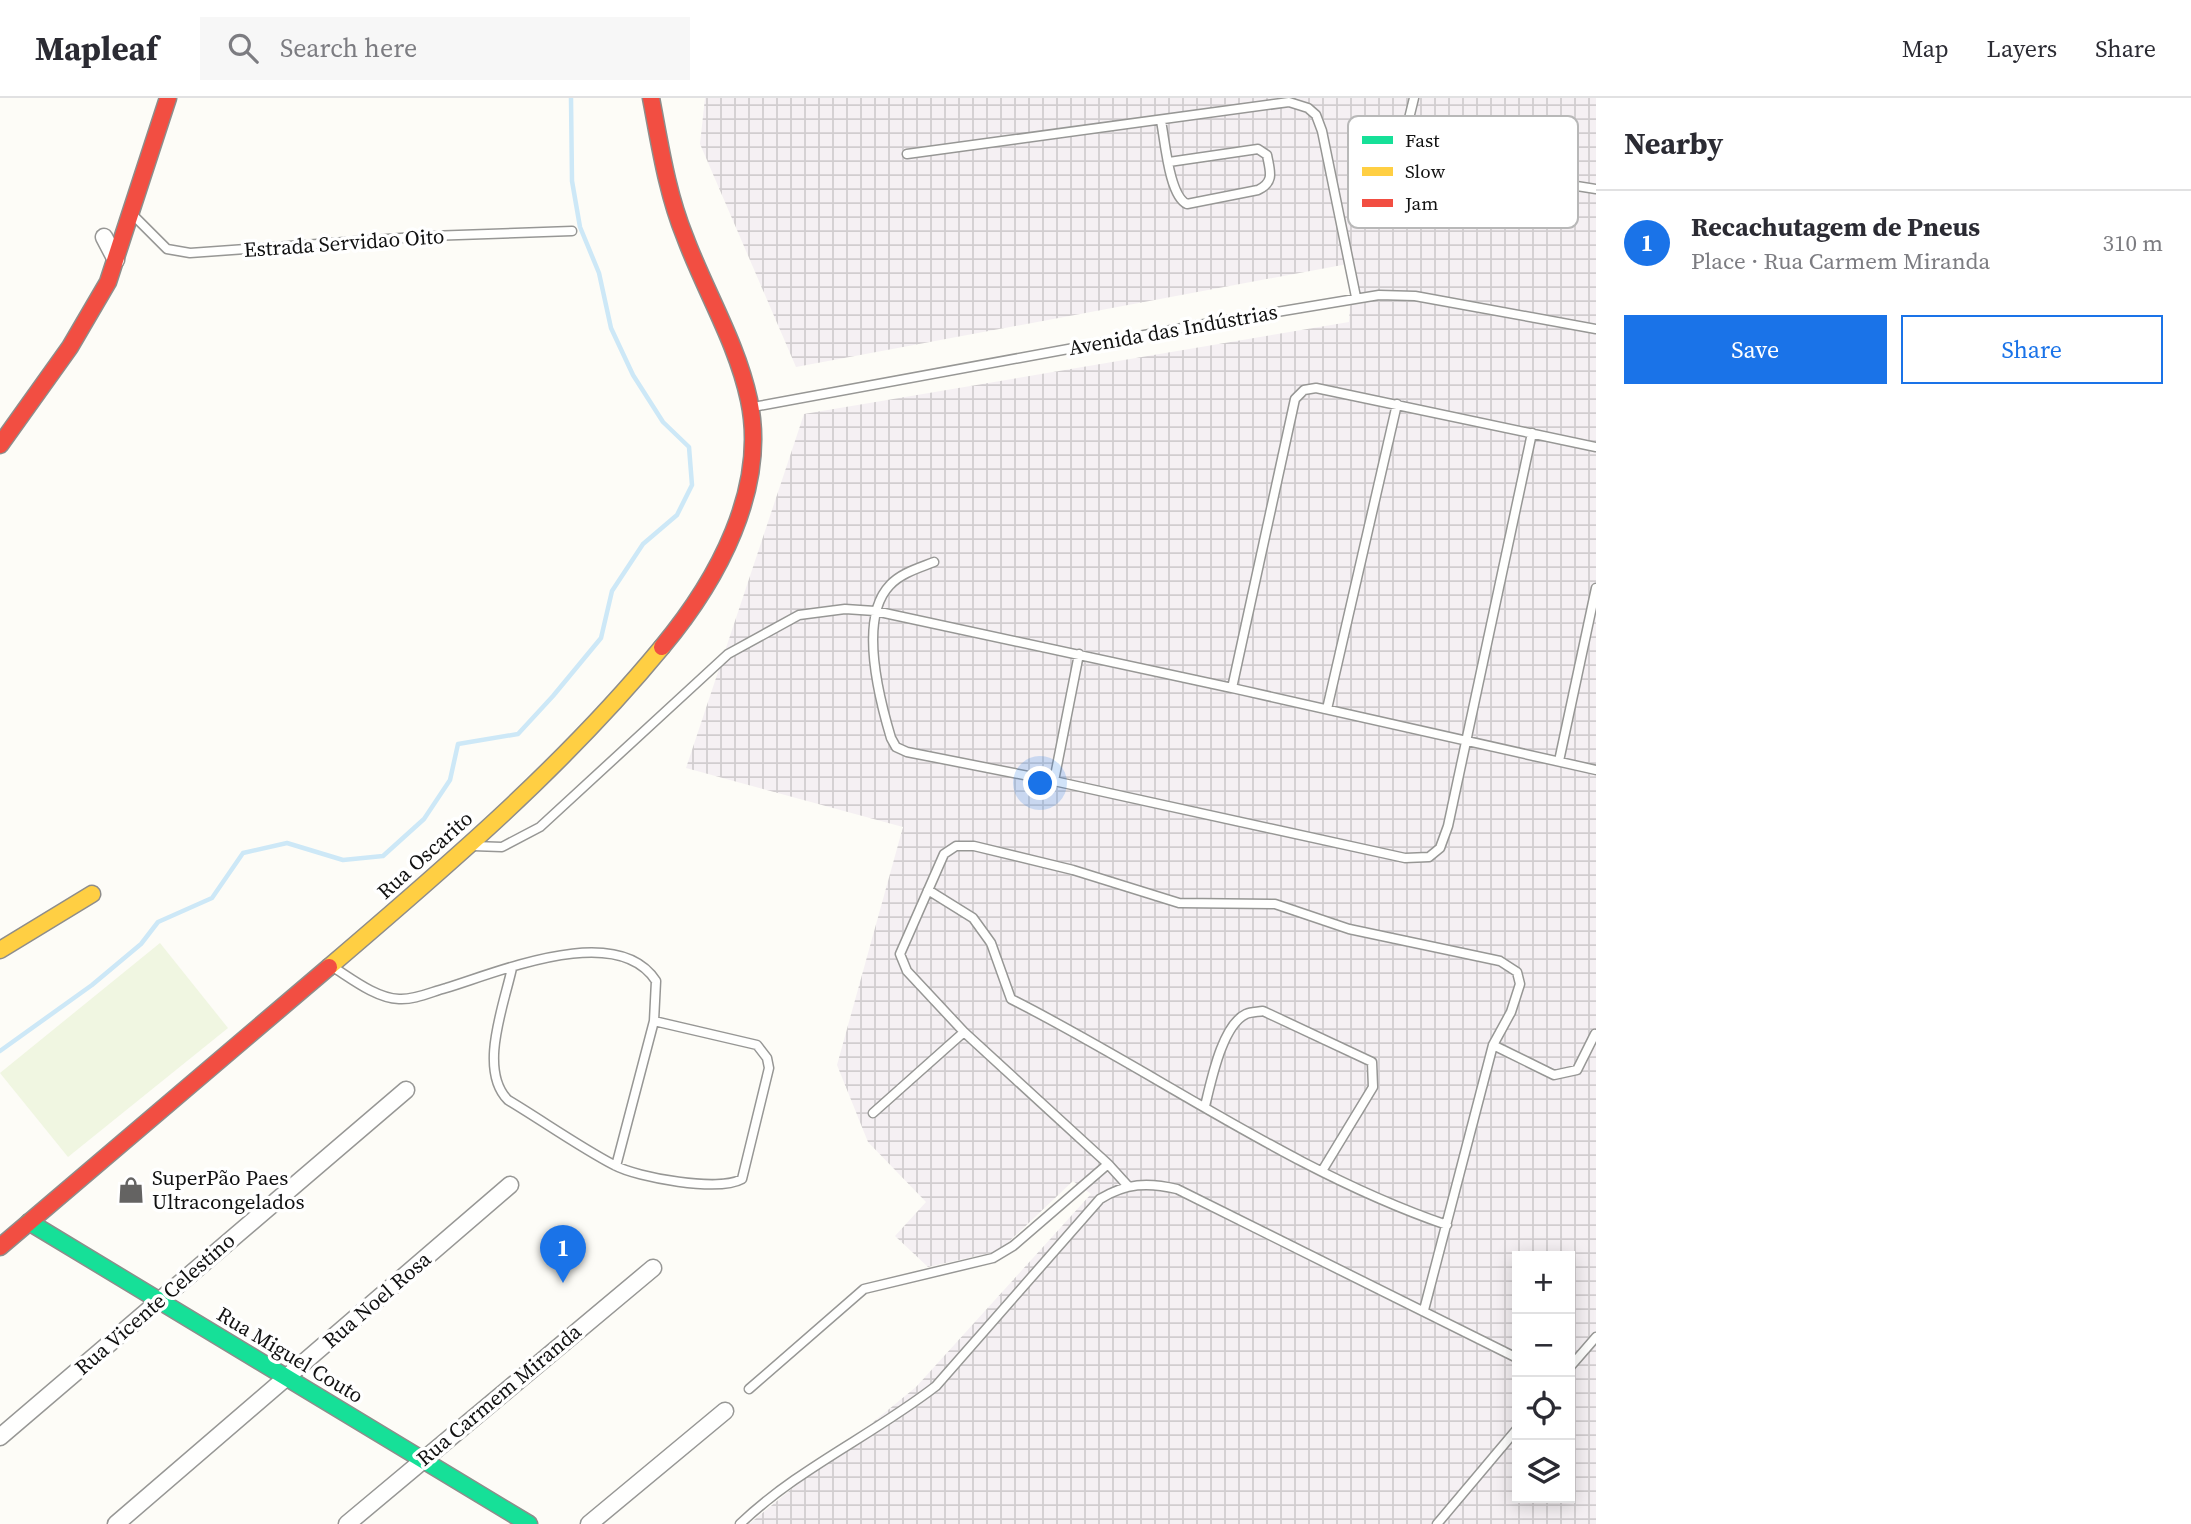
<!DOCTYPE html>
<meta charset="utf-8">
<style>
body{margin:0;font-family:"Source Serif 4",serif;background:#f7f7f7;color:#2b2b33}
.controls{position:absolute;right:21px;bottom:21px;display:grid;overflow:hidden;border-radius:0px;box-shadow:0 4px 18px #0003}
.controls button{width:63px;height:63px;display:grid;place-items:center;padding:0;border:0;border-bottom:2px solid #e1e1e2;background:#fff;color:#2b2b33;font:35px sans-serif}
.you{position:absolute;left:1041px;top:686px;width:24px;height:24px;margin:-18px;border:5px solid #fff;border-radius:50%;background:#1a73e8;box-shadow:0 0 0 10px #1a73e833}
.badge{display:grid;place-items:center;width:46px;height:46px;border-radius:50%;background:#1a73e8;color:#fff;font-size:23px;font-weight:700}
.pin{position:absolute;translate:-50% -58px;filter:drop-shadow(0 2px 4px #0008)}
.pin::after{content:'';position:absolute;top:37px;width:24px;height:21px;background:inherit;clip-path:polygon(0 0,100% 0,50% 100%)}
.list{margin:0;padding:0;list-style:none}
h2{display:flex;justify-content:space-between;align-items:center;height:91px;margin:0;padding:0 28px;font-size:30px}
h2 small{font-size:23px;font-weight:400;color:#7c7c81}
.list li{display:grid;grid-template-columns:46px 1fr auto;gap:21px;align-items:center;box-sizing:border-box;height:105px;padding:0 28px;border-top:2px solid #e1e1e2}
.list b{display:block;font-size:26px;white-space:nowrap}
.list p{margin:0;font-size:23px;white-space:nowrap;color:#7c7c81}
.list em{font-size:23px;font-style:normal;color:#7c7c81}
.actions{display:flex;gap:14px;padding:21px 28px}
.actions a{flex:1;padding:16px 0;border:2px solid #1a73e8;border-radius:0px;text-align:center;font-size:24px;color:#1a73e8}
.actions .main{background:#1a73e8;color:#fff}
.icon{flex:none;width:38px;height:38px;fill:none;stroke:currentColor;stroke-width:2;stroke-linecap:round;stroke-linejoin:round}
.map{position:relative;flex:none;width:1596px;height:1426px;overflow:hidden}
header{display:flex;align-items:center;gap:42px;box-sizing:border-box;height:98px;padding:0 35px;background:#fff;border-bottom:2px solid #e1e1e2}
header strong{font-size:33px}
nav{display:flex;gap:38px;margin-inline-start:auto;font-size:24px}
.search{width:490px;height:63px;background:#f7f7f7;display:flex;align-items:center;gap:18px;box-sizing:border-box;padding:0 24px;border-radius:0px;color:#7c7c81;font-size:26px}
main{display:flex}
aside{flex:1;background:#fff}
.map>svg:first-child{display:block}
.industrial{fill:url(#industrial-grid);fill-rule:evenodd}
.pitch{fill:#f0f6e1}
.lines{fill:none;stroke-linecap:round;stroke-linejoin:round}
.stream{stroke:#cde8f7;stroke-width:4.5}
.lane-casing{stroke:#979795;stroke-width:11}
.street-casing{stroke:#979795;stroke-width:19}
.fast-casing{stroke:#8e8d8b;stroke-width:19}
.slow-casing{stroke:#8e8d8b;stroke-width:19}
.jam-casing{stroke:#8e8d8b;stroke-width:19}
.lane{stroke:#fffffe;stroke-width:8}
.street{stroke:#fffffe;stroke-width:16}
.fast{stroke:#16e098;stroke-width:16}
.slow{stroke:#ffcf43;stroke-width:16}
.jam{stroke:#f24e42;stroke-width:16}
.labels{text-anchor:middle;stroke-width:7;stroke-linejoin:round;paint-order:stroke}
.street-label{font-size:21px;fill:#111;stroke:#fff}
.poi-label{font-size:21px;fill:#111;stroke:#fff;text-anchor:start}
.key{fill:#fff;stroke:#b8b8b8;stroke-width:2}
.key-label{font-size:19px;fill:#111}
</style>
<header>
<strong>Mapleaf</strong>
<div class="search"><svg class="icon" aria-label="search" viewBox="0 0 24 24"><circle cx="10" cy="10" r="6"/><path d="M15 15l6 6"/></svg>Search here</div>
<nav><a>Map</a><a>Layers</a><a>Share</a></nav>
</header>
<main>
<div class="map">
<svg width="1596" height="1426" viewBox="0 0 1596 1426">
<defs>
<pattern id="industrial-grid" width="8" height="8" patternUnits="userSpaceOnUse" patternTransform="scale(1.75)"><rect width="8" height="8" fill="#f5f0f3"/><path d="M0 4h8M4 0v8" fill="none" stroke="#d1cdcf"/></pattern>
</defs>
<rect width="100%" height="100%" fill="#fdfcf7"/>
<path class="industrial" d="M705,0H1596V1426H749L916,1289L1091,1096L1073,1083L999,1153L928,1169L895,1138L926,1104L868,1044L837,967L903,729L686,670L804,316L1349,224L1353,165L796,269L700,46ZM1517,1158H1570V1400H1517Z"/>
<path class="pitch" d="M160,845L228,930L68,1059L0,975Z"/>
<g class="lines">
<path class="stream" d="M0,953L92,887L141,846L158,824L212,800L243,755L287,745L343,762L383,758L424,721L450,682L458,646L518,636L553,598L601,540L612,493L643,446L677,417L692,387L689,349L663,324L633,277L611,230L599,175L580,129L572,83L571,0"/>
<defs>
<path id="lane" d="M1414,0L1403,45V53L1413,62L1596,91
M1161,23C1165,42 1169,98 1187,106L1258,92C1275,84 1270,73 1267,57L1258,51L1169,64
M907,56L1289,4L1308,10L1316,17L1322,33L1356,199
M133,117L167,151L190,155L429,138L572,133
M753,309L1193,228L1379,197L1415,198L1596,231
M934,464C919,470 901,475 890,487C858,520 879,600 891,640L896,649L907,654L1054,683
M1079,556L1054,683L1405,760L1429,759L1440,750L1448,728L1532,335
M1232,590L1596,672
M1327,611L1397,306
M1559,663L1596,490
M473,748L502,749L540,729L728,556L799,517L845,511L875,513L1232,590L1295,301L1304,292L1316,290L1596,349
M928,792L973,820L991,845L1011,901C1156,974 1292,1074 1447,1127
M333,869C352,881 376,900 399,901C415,902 431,894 446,890C499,874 617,823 656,883L654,923L757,947L767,960L769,970L742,1081C719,1094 638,1080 614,1067C578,1048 543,1023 508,1002C478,972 504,907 512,870
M964,934L907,873L900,856L944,756L956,748H974L1073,772L1179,805L1275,806L1349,831L1500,863L1517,874L1520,886L1511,914L1493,947L1424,1212
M1493,947L1554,977L1577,972L1595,936
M1205,1008C1211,984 1222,927 1246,916C1251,914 1258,914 1263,913L1372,964L1373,989L1322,1073
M873,1015L964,934L1108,1066L1128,1088
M616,1068L654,923
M1570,1269L1596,1239
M749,1291L864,1191L993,1160L1013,1148L1108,1066
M740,1426C797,1371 873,1337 936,1288L1100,1101C1126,1085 1148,1084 1177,1091L1517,1260
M1437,1426L1517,1331"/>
<path id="street" d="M104,139L116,162
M0,1339L406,992
M116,1426L510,1087
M347,1426L653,1170
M589,1426L725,1313"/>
<path id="fast" d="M29,1124L529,1426"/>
<path id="slow" d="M0,852L92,796
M329,869C446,769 564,668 662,549"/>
<path id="jam" d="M651,0C660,47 667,95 685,139C705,193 737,245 749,302C768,391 717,483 662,549
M0,347L70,249L108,184L168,0
M0,1149L329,869"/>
</defs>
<use href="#lane" class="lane-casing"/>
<use href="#street" class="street-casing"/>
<use href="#fast" class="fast-casing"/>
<use href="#slow" class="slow-casing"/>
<use href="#jam" class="jam-casing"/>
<use href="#lane" class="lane"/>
<use href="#street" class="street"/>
<use href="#fast" class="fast"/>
<use href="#slow" class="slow"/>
<use href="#jam" class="jam"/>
</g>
<defs>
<symbol id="shop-bare" viewBox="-9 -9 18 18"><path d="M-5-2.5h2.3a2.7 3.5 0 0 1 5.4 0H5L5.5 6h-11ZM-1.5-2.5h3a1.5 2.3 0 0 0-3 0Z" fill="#646362" stroke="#fff" stroke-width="2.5" paint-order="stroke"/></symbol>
</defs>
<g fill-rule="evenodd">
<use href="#shop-bare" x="112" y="1073" width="38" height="38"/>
</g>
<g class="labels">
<g class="street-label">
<text transform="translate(344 145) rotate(-4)" y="7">Estrada Servidao Oito</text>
<text transform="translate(1173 232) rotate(-10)" y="7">Avenida das Indústrias</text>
<text transform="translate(425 757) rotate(-42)" y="7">Rua Oscarito</text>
<text transform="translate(377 1202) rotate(-41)" y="7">Rua Noel Rosa</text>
<text transform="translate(155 1206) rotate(-41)" y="7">Rua Vicente Celestino</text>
<text transform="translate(290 1257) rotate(31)" y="7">Rua Miguel Couto</text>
<text transform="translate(499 1297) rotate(-40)" y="7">Rua Carmem Miranda</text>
</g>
<g class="poi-label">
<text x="152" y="1087">SuperPão Paes<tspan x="152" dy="24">Ultracongelados</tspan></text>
</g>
</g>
<rect x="1348" y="18" width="230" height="112" rx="10" class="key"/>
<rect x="1362" y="38" width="31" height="8" fill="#16e098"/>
<rect x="1362" y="69" width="31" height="9" fill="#ffcf43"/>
<rect x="1362" y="101" width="31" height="8" fill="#f24e42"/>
<g class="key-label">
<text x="1405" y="49">Fast</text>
<text x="1405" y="80">Slow</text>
<text x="1405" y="112">Jam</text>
</g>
</svg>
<div class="controls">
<button>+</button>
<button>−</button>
<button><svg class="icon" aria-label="locate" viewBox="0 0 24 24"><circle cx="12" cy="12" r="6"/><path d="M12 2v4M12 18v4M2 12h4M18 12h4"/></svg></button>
<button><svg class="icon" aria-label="layers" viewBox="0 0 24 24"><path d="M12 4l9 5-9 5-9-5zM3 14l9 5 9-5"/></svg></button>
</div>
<div class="you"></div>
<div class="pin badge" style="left:563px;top:1185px">1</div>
</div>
<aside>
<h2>Nearby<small></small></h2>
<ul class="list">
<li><span class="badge">1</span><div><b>Recachutagem de Pneus</b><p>Place · Rua Carmem Miranda</p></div><em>310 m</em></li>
</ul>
<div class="actions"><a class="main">Save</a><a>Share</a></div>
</aside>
</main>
